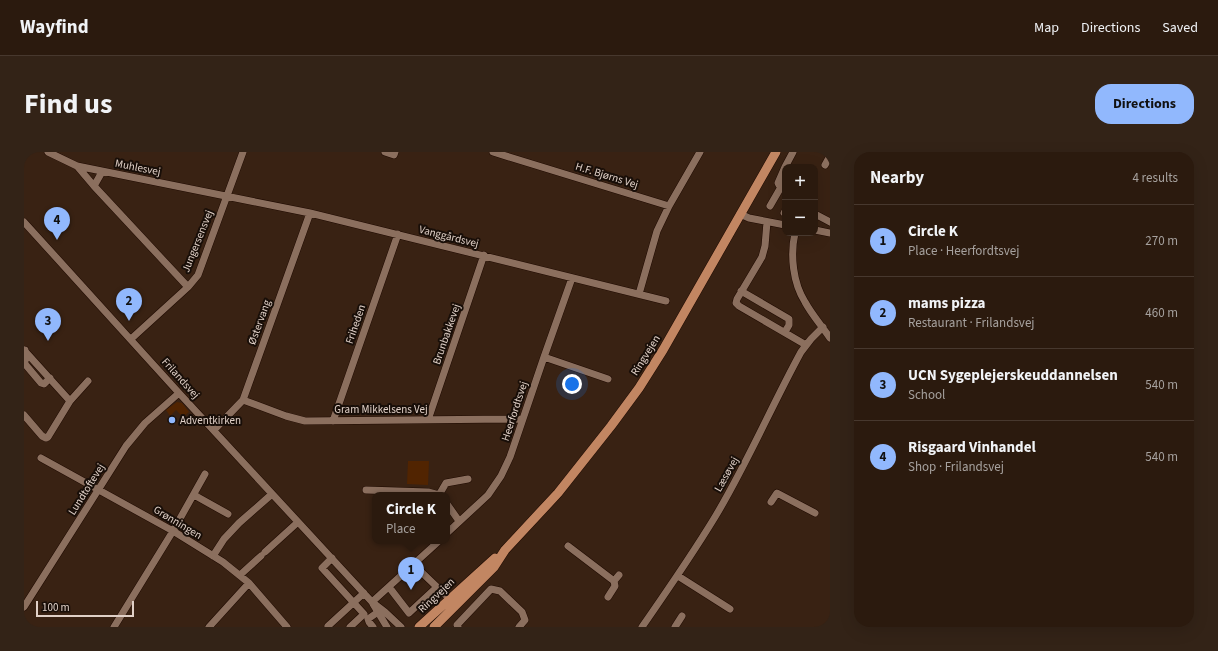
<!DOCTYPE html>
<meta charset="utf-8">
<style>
body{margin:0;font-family:"Source Sans 3",sans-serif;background:#332317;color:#f1f3f6}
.controls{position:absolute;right:12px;top:12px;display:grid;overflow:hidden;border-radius:8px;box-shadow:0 4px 16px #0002}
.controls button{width:36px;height:36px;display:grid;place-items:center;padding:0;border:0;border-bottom:1px solid #47382e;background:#2b1a0e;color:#f1f3f6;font:20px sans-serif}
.scale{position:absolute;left:12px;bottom:10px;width:98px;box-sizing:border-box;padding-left:4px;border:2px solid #e0d0c7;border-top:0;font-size:11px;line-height:14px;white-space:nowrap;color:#e0d0c7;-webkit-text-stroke:3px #180e08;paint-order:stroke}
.you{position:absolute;left:548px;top:232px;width:14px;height:14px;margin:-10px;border:3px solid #fff;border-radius:50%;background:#1a73e8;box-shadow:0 0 0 6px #1a73e833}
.badge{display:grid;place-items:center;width:26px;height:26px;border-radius:50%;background:#91b8fd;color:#111;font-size:13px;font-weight:700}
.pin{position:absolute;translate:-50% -33px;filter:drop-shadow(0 1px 2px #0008)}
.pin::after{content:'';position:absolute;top:21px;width:14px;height:12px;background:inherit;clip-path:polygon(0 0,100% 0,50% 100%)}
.popup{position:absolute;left:348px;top:340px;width:78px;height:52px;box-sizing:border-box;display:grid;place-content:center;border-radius:8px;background:#2b1a0e;filter:drop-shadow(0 1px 3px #0005);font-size:13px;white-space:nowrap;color:#a6a19e}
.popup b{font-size:15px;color:#f1f3f6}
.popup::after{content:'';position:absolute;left:50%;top:100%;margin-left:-8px;border:8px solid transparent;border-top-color:#2b1a0e}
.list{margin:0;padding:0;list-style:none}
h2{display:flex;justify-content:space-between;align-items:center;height:52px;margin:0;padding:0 16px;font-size:17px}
h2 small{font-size:13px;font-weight:400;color:#a6a19e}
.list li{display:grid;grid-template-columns:26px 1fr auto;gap:12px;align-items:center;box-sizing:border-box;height:72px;padding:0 16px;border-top:1px solid #47382e}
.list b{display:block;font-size:15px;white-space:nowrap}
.list p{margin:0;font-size:13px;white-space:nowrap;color:#a6a19e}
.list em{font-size:13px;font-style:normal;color:#a6a19e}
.map{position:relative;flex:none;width:806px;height:475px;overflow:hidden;border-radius:16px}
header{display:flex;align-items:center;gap:24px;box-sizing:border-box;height:56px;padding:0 20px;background:#2b1a0e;border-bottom:1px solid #47382e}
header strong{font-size:19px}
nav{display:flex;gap:22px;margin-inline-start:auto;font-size:14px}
.intro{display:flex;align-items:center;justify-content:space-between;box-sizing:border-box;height:96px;padding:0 24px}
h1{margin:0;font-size:28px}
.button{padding:10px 18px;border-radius:16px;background:#91b8fd;color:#111;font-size:14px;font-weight:700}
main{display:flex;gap:24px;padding:0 24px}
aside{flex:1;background:#2b1a0e;border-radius:16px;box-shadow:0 4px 16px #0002}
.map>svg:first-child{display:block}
.green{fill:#512401}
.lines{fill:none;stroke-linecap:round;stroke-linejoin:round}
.minor-casing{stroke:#1f0a01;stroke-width:8}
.major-casing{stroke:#1f0a01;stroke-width:10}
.minor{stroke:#8b6f5e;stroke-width:7}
.major{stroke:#c28662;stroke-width:9}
.poi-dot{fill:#91b8fd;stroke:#180e08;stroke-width:1.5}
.labels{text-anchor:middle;stroke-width:4;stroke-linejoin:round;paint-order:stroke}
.street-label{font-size:11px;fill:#e0d0c7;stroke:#180e08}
.poi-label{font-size:11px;fill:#e0d0c7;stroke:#180e08;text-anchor:start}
</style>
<header>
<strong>Wayfind</strong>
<nav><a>Map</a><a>Directions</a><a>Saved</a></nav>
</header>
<div class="intro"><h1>Find us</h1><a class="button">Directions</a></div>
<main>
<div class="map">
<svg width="806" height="475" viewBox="0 0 806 475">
<rect width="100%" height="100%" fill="#392213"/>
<path class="green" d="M153,250L158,251L165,260L159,265L152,258L146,264L142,258Z
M384,309H405L404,333L383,332Z"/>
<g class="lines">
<defs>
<path id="minor" d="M24,0L53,14L286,61L642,149
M361,0L370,3L371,0
M469,0L645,54
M801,13L806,4
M53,14L70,34L164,135
M761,15L754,31L755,33L761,37
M761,15L769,0
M70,34L78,20
M746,54L757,35
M760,61L761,59
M716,62L725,66L761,73
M791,62L806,70
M0,70L155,241L348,450L361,460L377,475
M743,70L741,94L738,105L713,147L712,151L715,154L782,193
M791,78L806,81
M771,81C766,103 769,131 781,150C788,163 798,174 806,186
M717,139L765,167V173L761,180
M615,142L633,79L645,54L676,0
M107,187L164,135L174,123L219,0
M0,198L46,249
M1,198V212L17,231L20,232L26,226
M520,205L584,227
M219,248L262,264L281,269L498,267
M0,263L18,284L22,286L24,285L46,249L64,229
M404,268L460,103
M309,269L374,82
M190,278L219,248L286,61
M17,306L149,379L199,410L225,431L263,475
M342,338L404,340L415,343
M170,343L204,362
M415,343L422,331L444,327
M747,350L753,341L791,361
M423,352L435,369
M423,381L464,343L477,324L486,305L520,205L548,126
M544,394L590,429L595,423
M241,400L274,370
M189,404L200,387L215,371L248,342
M308,406L298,416L340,462L326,475
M390,413L413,435L426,447
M216,423L237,404
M654,424L706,457
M365,435L385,461L413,435
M584,445L591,434L590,429
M348,450L415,389
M349,452L363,475
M0,455L102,294L121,271L155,241
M304,474L340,441
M90,475L149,379L181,322
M185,475L225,431
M349,475L345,470L344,467L354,460
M434,475L433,473L467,437L476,439L498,460L501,468L495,475
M618,475C643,439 668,403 691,365C723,312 747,255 777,200L787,187L799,175
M651,475L658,464"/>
<path id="major" d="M395,475L471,406
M410,475L470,415L481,398L534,341L587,274L615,236L639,198L752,0"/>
</defs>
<use href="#minor" class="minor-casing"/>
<use href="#major" class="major-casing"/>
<use href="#minor" class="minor"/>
<use href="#major" class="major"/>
</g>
<circle class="poi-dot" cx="148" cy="268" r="4"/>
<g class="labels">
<g class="street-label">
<text transform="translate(114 15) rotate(11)" y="4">Muhlesvej</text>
<text transform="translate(583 23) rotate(17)" y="4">H.F. Bjørns Vej</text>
<text transform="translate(425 84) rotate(14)" y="4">Vanggårdsvej</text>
<text transform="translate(173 89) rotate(-68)" y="4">Jungersensvej</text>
<text transform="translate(235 170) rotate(-70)" y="4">Østervang</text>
<text transform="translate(331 172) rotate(-71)" y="4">Friheden</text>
<text transform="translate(422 182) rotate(-71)" y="4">Brunbakkevej</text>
<text transform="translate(621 203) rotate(-58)" y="4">Ringvejen</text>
<text transform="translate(157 226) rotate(48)" y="4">Frilandsvej</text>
<text x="357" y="261">Gram Mikkelsens Vej</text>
<text transform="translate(490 259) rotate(-72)" y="4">Heerfordtsvej</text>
<text transform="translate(702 322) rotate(-61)" y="4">Læsøvej</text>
<text transform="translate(62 337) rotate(-58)" y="4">Lundtoftevej</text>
<text transform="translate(154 370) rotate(31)" y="4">Grønningen</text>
<text transform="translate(412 443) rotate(-43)" y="4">Ringvejen</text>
</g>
<g class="poi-label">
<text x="156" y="272">Adventkirken</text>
</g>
</g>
</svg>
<div class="controls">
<button>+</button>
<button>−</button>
</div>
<div class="scale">100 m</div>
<div class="you"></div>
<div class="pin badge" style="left:387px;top:438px">1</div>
<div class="popup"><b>Circle K</b>Place</div>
<div class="pin badge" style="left:105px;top:169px">2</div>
<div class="pin badge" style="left:24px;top:189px">3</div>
<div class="pin badge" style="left:33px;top:88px">4</div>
</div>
<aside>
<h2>Nearby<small>4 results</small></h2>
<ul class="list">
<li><span class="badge">1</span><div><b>Circle K</b><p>Place · Heerfordtsvej</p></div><em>270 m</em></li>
<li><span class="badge">2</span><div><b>mams pizza</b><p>Restaurant · Frilandsvej</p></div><em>460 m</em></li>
<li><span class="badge">3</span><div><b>UCN Sygeplejerskeuddannelsen</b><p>School</p></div><em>540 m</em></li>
<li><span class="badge">4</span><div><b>Risgaard Vinhandel</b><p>Shop · Frilandsvej</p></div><em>540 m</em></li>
</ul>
</aside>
</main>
